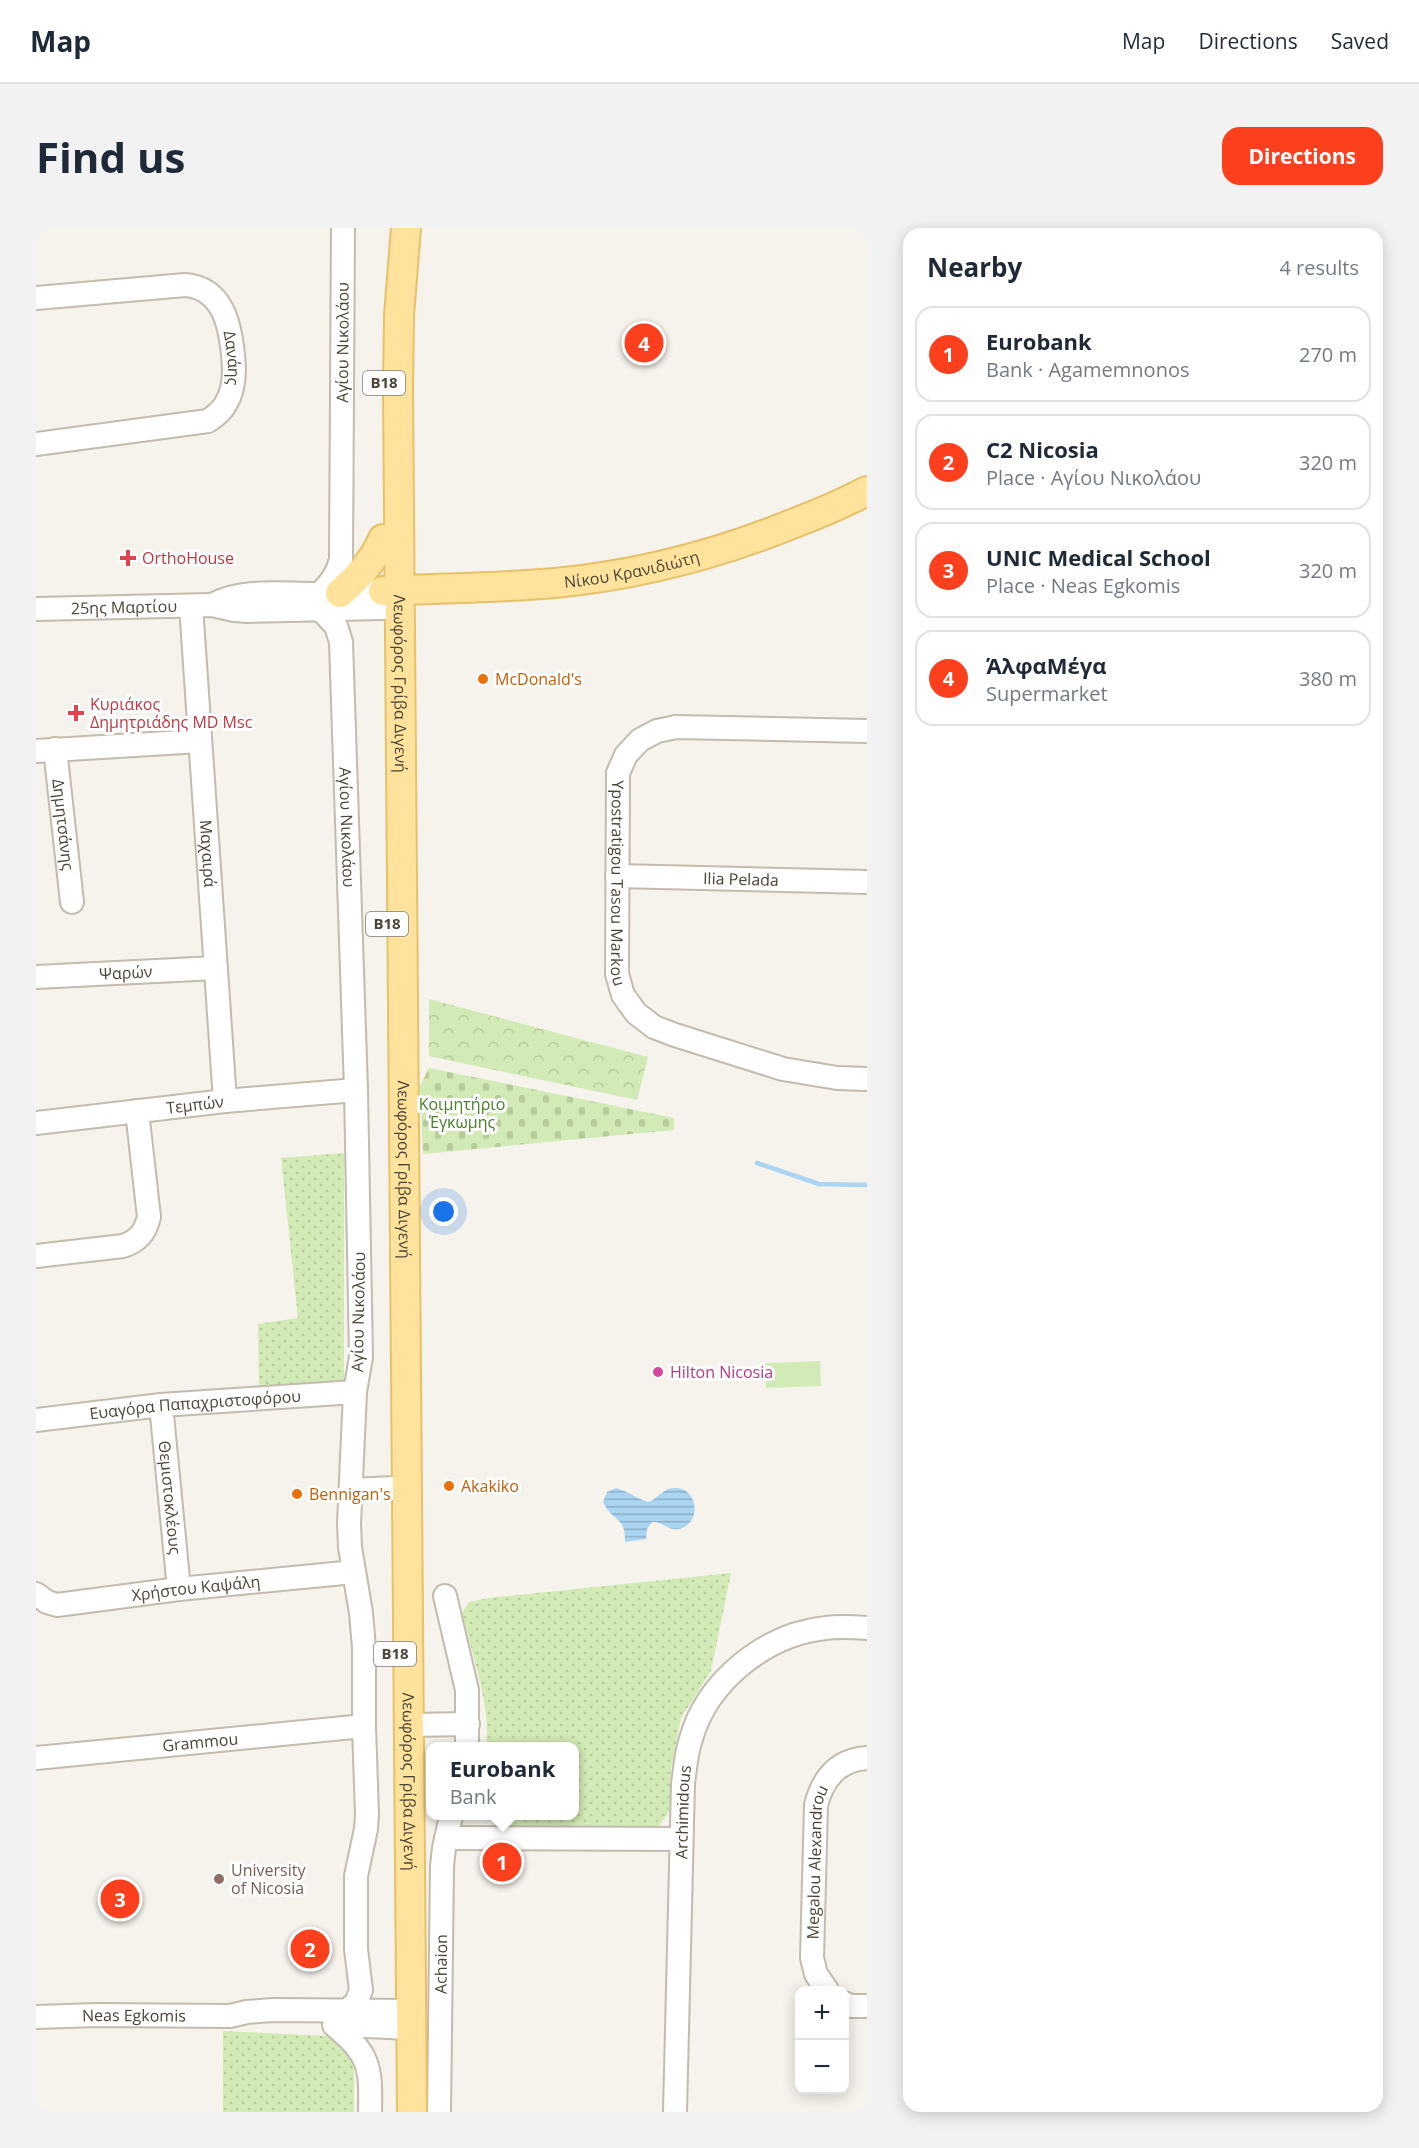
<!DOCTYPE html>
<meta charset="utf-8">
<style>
body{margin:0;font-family:"Open Sans",sans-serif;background:#f2f2f3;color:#1f2937}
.controls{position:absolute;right:18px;bottom:18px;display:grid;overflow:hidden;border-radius:12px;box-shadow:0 3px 15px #0003}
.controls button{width:54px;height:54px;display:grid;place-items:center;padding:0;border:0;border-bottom:2px solid #e0e1e3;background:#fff;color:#1f2937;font:30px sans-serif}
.you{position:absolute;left:408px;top:984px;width:21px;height:21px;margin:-15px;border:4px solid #fff;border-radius:50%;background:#1a73e8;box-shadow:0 0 0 9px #1a73e833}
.badge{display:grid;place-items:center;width:39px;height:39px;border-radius:50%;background:#fc3f1d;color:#fff;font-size:20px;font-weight:700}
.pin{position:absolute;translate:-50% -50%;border:3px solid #fff;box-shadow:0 2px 6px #0006}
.popup{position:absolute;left:390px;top:1514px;width:153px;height:78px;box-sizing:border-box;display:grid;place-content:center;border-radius:12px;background:#fff;filter:drop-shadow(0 2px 4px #0005);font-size:20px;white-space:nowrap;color:#747a83}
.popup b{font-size:22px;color:#1f2937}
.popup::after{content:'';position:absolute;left:50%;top:100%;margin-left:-12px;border:12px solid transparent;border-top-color:#fff}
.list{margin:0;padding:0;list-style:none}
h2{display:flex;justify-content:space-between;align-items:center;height:78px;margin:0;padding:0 24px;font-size:26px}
h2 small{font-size:20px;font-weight:400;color:#747a83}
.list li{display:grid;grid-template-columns:39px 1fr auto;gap:18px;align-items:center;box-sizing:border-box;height:96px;margin:0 12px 12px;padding:0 12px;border:2px solid #e0e1e3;border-radius:18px}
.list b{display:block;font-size:22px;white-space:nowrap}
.list p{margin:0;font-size:20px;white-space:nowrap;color:#747a83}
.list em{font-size:20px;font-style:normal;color:#747a83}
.map{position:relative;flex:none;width:831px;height:1884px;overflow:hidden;border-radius:18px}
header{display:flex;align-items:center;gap:36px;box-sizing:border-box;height:84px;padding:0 30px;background:#fff;border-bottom:2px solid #e0e1e3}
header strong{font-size:28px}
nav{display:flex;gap:33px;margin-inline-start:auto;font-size:21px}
.intro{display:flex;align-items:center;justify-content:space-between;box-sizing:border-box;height:144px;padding:0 36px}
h1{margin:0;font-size:42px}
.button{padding:15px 27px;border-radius:18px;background:#fc3f1d;color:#fff;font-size:21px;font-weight:700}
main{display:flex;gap:36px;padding:0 36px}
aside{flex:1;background:#fff;border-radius:18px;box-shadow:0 3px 15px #0003}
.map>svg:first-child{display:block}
.grass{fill:url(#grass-dots)}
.forest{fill:url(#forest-crowns)}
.cemetery{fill:url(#cemetery-stones)}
.pitch{fill:#d2eab5}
.water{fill:url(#water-rules)}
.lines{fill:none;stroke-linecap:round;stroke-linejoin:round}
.stream{stroke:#a9d4f2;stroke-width:4.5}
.minor-casing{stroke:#c2bbae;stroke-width:26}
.major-casing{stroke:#e6c16a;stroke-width:32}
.minor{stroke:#fff;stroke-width:22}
.major{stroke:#ffe39c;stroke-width:28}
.health-dot{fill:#e0444e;stroke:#fff;stroke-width:2}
.food-dot{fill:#e8710a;stroke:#fff;stroke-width:2}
.hotel-dot{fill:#d1479c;stroke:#fff;stroke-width:2}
.education-dot{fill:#8d6e63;stroke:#fff;stroke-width:2}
.labels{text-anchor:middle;stroke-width:6;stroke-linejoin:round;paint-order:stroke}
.shield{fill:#fff;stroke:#817c74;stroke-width:1.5}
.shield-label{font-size:15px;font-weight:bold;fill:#4b4439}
.street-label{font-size:16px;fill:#4b4439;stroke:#fff}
.health-label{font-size:16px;fill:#be3a42;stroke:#fff;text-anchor:start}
.food-label{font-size:16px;fill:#c56008;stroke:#fff;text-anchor:start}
.park-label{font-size:16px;fill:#4a7f2a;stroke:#fff}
.hotel-label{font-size:16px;fill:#b23c85;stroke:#fff;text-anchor:start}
.education-label{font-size:16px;fill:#785e54;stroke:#fff;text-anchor:start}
</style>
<header>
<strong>Map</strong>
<nav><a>Map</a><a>Directions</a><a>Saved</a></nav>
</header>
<div class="intro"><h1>Find us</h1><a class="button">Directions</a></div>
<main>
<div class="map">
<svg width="831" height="1884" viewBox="0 0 831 1884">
<defs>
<pattern id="grass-dots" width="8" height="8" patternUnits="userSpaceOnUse" patternTransform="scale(1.5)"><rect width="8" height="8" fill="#d2eab5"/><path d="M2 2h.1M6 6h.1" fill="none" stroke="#b6ca9c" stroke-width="1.8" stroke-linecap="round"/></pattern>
<pattern id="forest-crowns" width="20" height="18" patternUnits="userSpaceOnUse" patternTransform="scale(1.5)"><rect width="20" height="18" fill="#d2eab5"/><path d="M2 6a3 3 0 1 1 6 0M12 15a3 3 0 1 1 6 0" fill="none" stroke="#b6ca9c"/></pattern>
<pattern id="cemetery-stones" width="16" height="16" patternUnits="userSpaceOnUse" patternTransform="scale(1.5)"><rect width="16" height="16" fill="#d2eab5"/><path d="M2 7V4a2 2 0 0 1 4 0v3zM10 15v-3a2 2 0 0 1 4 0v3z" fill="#b6ca9c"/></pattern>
<pattern id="water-rules" width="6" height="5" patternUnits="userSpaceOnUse" patternTransform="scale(1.5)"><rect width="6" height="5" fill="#a9d4f2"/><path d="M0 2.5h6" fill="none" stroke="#8caec5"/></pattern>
</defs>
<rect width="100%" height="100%" fill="#f6f3ec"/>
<path class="grass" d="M308,925V1153L223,1160L222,1096L262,1090L245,930Z
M695,1345L675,1443L645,1490L635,1541L633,1583L622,1600H481L464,1588H538V1518H450C456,1481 435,1423 426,1385L433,1374L453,1370Z
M187,1803L292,1808L318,1835V1884H187Z"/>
<path class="forest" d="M393,771L612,829L601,872L393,828Z"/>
<path class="cemetery" d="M393,840L638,890V902L387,926L384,858Z"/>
<path class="pitch" d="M784,1133L785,1158L730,1160L729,1135Z"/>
<path class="water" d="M580,1260C592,1263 603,1272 613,1274C622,1270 627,1261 637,1260C662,1258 667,1295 643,1301C632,1303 626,1293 616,1294L611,1301L610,1311L589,1314C590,1288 576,1294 567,1274L571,1264Z"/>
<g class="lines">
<path class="stream" d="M721,935L783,956L831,957"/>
<defs>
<g id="minor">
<path id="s1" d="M0,70L149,57C186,60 194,95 197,127C199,144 199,162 189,177C185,184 178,189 172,193L0,216"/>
<path id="s2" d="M284,366C294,355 302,346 305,331L307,0"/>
<path d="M178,376C208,361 244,366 278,366C301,366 324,364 347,363"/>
<path id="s3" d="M155,378L189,873"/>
<path id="s4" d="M0,381L176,377L198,382L212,383L347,380"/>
<path id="s5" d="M285,382L300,398L305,414L320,862L325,1129L319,1164L313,1296L314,1319L325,1385L328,1420V1498L331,1587L330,1601L320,1648V1721L325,1762L320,1775L310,1783"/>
<path id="s6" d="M831,503L640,499L621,503L604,512L590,527L582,545L581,746L587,767L600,785L618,799L639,807L747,841L801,850L831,851"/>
<path id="s7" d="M19,521L36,674"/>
<path d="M0,523L164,513"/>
<path id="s8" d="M581,648L831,654"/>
<path id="s9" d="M0,749L180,740"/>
<path id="s10" d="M0,895L189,873L320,862"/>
<path d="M0,1028L87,1018C102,1013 109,1005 113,989L101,883"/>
<path id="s11" d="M125,1177L143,1361"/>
<path id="s12" d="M0,1192L125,1177L319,1164"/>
<path d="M315,1262L358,1260"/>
<path id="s13" d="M0,1366L11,1374L21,1377L143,1361L318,1344"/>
<path d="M409,1368L431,1462V1518"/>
<path d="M374,1497L432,1496"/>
<path id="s14" d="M0,1530L328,1498"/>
<path d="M410,1610L645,1611"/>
<path id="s15" d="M791,1762L780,1746L776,1730L780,1577C787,1550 802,1532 831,1530"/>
<path d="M808,1775L815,1778H831"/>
<path id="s16" d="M0,1789L61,1787L194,1788L211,1784L236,1782L375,1783"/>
<path d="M298,1797C334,1827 335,1838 334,1884"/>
<path d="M308,1797L375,1800"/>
<path id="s17" d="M403,1884L406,1638L408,1620L415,1588"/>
<path id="s18" d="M639,1884L647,1556C649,1541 650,1525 655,1511C671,1453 730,1406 790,1400C803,1398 817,1399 831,1400"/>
</g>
<g id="major">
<path id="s19" d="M370,0L363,88L362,161L376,1884"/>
<path id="s20" d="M347,363C404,360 462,360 519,355C603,347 683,326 761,294C785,285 808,275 831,263"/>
<path d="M304,365C322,349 337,334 347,311"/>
</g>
</defs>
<use href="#minor" class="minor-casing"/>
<use href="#major" class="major-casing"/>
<use href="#minor" class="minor"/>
<use href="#major" class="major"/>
</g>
<g class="health-dot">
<path d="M89 321h6v6h6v6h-6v6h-6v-6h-6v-6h6z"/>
<path d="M37 476h6v6h6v6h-6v6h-6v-6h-6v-6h6z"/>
</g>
<g class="food-dot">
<circle cx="447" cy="451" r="6"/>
<circle cx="413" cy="1258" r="6"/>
<circle cx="261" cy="1266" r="6"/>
</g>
<circle class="hotel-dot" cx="622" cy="1144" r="6"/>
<circle class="education-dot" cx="183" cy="1651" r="6"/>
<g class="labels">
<g class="shield">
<rect x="327" y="143" width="42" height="24" rx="4.5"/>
<rect x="330" y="684" width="42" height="24" rx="4.5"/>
<rect x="338" y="1414" width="42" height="24" rx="4.5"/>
</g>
<g class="shield-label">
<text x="348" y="160">B18</text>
<text x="351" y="701">B18</text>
<text x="359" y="1431">B18</text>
</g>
<g class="street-label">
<text dy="6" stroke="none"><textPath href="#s2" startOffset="258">Αγίου Νικολάου</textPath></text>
<text dy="6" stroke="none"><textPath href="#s1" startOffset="246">Δανάης</textPath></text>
<text dy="6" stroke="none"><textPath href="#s20" startOffset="250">Νίκου Κρανιδιώτη</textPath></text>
<text dy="6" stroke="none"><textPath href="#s4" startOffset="88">25ης Μαρτίου</textPath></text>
<text dy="6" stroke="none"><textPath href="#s19" startOffset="456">Λεωφόρος Γρίβα Διγενή</textPath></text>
<text dy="6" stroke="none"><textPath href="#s7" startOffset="76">Δημητσάνης</textPath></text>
<text dy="6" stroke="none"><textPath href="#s5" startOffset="224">Αγίου Νικολάου</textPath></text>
<text dy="6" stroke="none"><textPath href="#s3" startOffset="248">Μαχαιρά</textPath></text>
<text dy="6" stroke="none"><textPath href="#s8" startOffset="124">Ilia Pelada</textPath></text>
<text dy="6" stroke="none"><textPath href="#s6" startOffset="380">Ypostratigou Tasou Markou</textPath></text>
<text dy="6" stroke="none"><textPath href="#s9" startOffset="90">Ψαρών</textPath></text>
<text dy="6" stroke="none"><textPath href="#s10" startOffset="160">Τεμπών</textPath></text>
<text dy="6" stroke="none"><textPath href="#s19" startOffset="942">Λεωφόρος Γρίβα Διγενή</textPath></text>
<text transform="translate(322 1084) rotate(-89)" y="6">Αγίου Νικολάου</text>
<text dy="6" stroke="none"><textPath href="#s12" startOffset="160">Ευαγόρα Παπαχριστοφόρου</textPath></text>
<text dy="6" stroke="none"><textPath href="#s11" startOffset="93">Θεμιστοκλέους</textPath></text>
<text dy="6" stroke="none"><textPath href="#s13" startOffset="164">Χρήστου Καψάλη</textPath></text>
<text dy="6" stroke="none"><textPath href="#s14" startOffset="165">Grammou</textPath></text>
<text dy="6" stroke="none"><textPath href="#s19" startOffset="1554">Λεωφόρος Γρίβα Διγενή</textPath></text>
<text dy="6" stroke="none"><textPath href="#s18" startOffset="300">Archimidous</textPath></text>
<text dy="6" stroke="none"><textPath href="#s15" startOffset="132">Megalou Alexandrou</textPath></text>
<text dy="6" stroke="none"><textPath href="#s17" startOffset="148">Achaion</textPath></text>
<text dy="6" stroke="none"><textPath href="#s16" startOffset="98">Neas Egkomis</textPath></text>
</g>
<g class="health-label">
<text x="106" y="336">OrthoHouse</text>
<text x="54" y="482">Κυριάκος<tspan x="54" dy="18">Δημητριάδης MD Msc</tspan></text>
</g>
<g class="food-label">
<text x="459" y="457">McDonald's</text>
<text x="425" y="1264">Akakiko</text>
<text x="273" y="1272">Bennigan's</text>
</g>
<g class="park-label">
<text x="426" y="882">Κοιμητήριο<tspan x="426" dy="18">Έγκωμης</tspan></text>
</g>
<g class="hotel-label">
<text x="634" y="1150">Hilton Nicosia</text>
</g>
<g class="education-label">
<text x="195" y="1648">University<tspan x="195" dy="18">of Nicosia</tspan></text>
</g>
</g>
</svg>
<div class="controls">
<button>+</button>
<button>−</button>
</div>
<div class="you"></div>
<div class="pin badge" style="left:466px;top:1634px">1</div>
<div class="popup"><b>Eurobank</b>Bank</div>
<div class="pin badge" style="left:274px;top:1721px">2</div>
<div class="pin badge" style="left:84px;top:1671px">3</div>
<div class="pin badge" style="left:608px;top:115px">4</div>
</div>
<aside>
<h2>Nearby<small>4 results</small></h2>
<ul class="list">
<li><span class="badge">1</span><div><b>Eurobank</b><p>Bank · Agamemnonos</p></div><em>270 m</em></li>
<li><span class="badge">2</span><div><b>C2 Nicosia</b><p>Place · Αγίου Νικολάου</p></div><em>320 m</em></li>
<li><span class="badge">3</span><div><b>UNIC Medical School</b><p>Place · Neas Egkomis</p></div><em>320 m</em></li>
<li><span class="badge">4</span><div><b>ΆλφαΜέγα</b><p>Supermarket</p></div><em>380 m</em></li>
</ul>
</aside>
</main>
